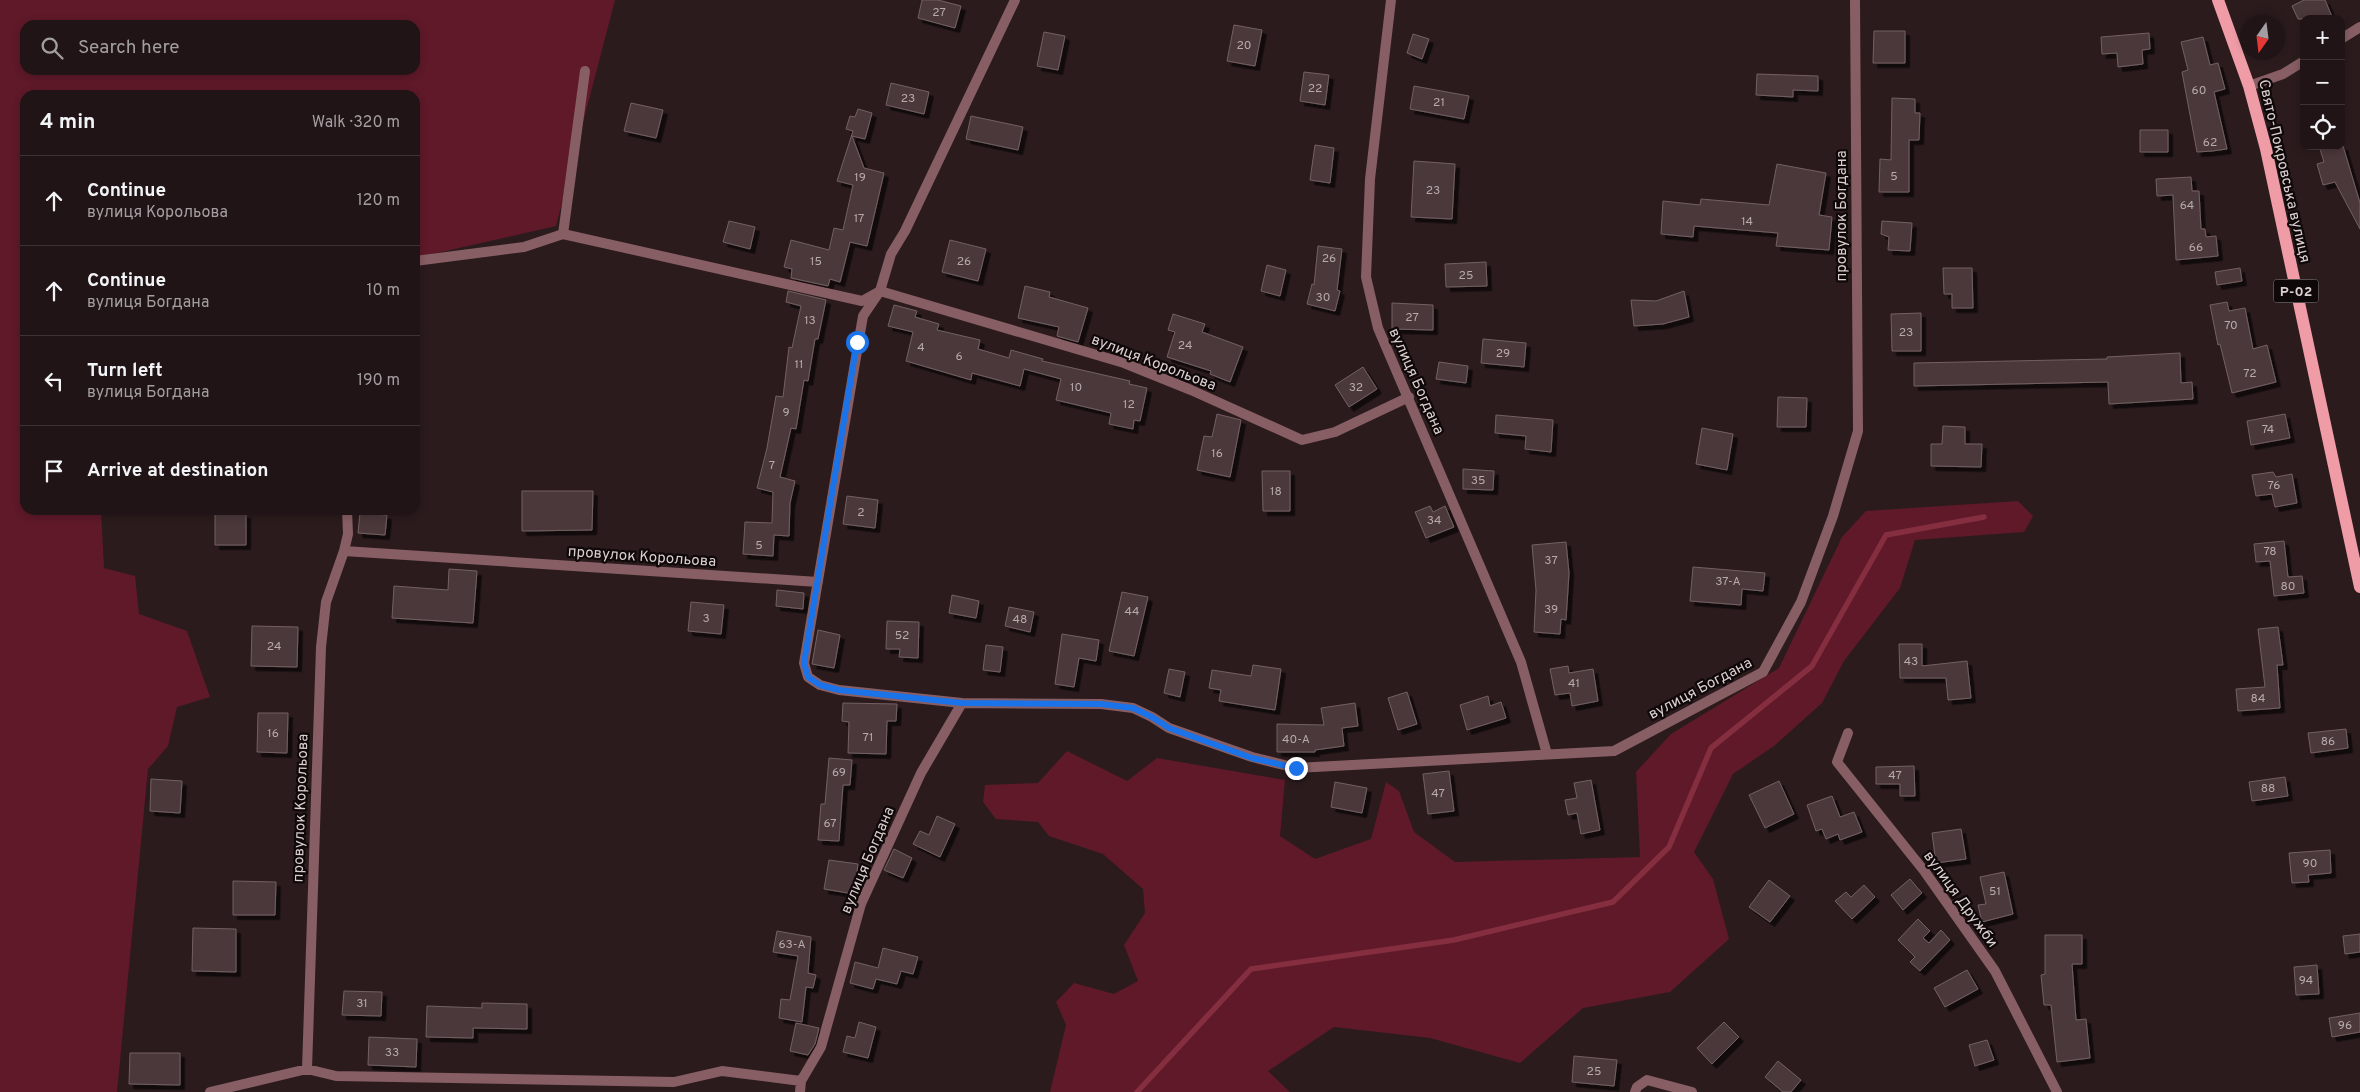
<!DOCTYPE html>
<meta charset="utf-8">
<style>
body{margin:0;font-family:Overpass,sans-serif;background:#2d2123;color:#f1f3f6}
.controls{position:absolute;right:15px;top:15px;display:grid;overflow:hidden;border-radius:10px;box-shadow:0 2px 8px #0003}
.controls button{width:45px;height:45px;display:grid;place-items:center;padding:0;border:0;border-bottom:1px solid #3d3335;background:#201416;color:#f1f3f6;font:25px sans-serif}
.compass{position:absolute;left:2240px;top:15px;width:45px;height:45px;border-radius:50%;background:#201416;box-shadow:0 2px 8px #0003;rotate:194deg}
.stop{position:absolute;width:15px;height:15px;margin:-11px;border:4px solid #1a73e8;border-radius:50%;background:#fff}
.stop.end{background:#1a73e8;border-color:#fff;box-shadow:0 1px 5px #0008}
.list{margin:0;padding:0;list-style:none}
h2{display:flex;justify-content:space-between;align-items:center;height:65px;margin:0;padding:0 20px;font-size:21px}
h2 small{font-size:16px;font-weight:400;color:#a29ea1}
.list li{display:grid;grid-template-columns:32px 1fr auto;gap:15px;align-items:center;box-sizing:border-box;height:90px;padding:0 20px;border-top:1px solid #3d3335}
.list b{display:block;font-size:19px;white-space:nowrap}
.list p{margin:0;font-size:16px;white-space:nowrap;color:#a29ea1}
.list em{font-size:16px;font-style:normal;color:#a29ea1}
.icon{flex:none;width:28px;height:28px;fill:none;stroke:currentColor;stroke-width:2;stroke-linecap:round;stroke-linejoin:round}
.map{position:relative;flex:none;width:2360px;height:1092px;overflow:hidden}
.search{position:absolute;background:#201416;box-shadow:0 2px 8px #0003;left:20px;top:20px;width:400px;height:55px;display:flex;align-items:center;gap:12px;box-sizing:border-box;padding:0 18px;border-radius:15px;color:#a29ea1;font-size:19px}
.panel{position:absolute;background:#201416;box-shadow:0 2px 8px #0003;left:20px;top:90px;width:400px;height:425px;border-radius:15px}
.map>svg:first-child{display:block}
.green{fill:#5f1929;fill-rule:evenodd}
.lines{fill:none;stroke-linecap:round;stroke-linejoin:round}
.stream{stroke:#852e40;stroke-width:5.5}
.building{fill:#4b393b;stroke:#736062;filter:url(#shadow)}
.lane{stroke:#875e63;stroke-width:10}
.street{stroke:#875e63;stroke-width:10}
.primary{stroke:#f09ca7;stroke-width:12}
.route{stroke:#1a73e8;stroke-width:6}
.labels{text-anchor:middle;stroke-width:4.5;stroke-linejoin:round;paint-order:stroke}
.number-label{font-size:12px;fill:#b7aaab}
.shield{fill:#0f0809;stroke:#9e9394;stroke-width:1}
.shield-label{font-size:14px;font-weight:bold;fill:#dbcfd0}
.street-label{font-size:15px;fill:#dbcfd0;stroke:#0f0809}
</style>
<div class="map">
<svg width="2360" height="1092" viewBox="0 0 2360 1092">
<defs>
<filter id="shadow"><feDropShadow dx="4.5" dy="4.5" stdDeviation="0" flood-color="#0009"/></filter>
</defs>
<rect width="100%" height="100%" fill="#2b1b1d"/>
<path class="green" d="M0,0H615L556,226L415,258V95H25V510H101L104,568L135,576L139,614L187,631L210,697L177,707L168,746L148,769L117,1092H0ZM25,25H415V70H25Z
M2018,501L2033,516L2024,532L1915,540L1900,588L1844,661L1822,703L1774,746L1733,774L1694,852L1713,879L1729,939L1670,992L1583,1008L1520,1063L1430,1038L1334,1027L1268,1071L1290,1092H1050L1066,1025L1056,1002L1074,983L1114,994L1138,981L1124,945L1145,913L1143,889L1103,854L1049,836L1038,822L996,819L983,802L985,785L1038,783L1067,751L1127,781L1157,758L1285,780L1280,836L1315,859L1371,839L1386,782L1399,791L1414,832L1455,862L1640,857L1636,772L1671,734L1779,668L1842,537L1866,511Z"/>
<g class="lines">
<path class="stream" d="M1137,1092L1251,969L1454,940L1613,902L1669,847L1711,748L1812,666L1886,535L1984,517"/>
</g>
<path class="building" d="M922,0H938L961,6L955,28L918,18Z
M2304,0H2325L2333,19H2298L2292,6Z
M1234,25L1262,30L1255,66L1227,61Z
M1874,31H1905V63H1873Z
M1044,32L1065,36L1058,70L1037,66Z
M2149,33L2150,49L2142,50L2143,64L2118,67L2117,53L2102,54L2101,37Z
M1413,34L1429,39L1422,59L1407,53Z
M2203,37L2210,65L2218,63L2225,89L2214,92L2227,149L2212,151L2197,152L2182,72L2188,70L2181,42Z
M1304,72L1329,75L1325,105L1300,101Z
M1757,74L1818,76V91L1793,90V97L1756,95Z
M891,83L929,92L924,114L886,105Z
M1414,86L1469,96L1464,119L1410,109Z
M1892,98L1915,99V113H1920L1919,140H1909V192H1879L1880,159L1891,160Z
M631,103L663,110L656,138L624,131Z
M858,109L872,113L865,139L852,136L864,168L884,173L867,246L850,242L840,282L830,279L828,286L791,278L792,269L784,267L791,240L829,250L834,228L843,230L853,185L837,181L853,131L846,129L850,116L855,117Z
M971,116L1023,127L1018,150L966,139Z
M2140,130H2168V152H2140Z
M1315,145L1334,148L1330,183L1310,180Z
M2319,146H2343L2360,203V229L2335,182L2323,185L2317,164L2324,162Z
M1414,161L1455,164L1452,219L1411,217Z
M1777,164L1826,173L1819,215L1832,217L1829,250L1776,246L1778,233L1694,226L1693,237L1661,234L1663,201L1700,205L1701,199L1769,205Z
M2191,177L2192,191H2199L2201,229H2205L2206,237L2216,236L2218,256L2176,260L2173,195L2157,196L2156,179Z
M729,221L755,227L750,249L723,242Z
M1882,221L1912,223L1910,251L1888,250L1889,237L1881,234Z
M950,240L986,249L978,281L942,272Z
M1318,246L1342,249L1337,290L1340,291L1335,311L1307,304L1312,284L1314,285Z
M1486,262L1487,286L1446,287L1445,264Z
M1267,265L1286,270L1280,296L1261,291Z
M1943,268H1972L1973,308H1952V294H1944Z
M2240,268L2242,281L2217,285L2215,272Z
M1025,286L1050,292L1049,297L1088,308L1078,342L1057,336L1059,327L1018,318Z
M788,291L826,300L818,339H815L808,381L804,380L796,429L791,428L780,477L795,481L790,503L789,536L774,535L773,556L743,554L745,522L772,523L773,492L757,488L767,448L776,396L783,397L789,347L792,348L801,306L786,302Z
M1684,291L1689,317L1663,324L1634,326L1631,300L1656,301Z
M2227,302L2229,311L2245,308L2253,349L2267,345L2276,382L2232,393L2220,344L2218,345L2210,305Z
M1392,303L1433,305V330L1392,329Z
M894,305L917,311L915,317L939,324L937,330L980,340L978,349L1009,358L1011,350L1043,359L1042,361L1130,381L1129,384L1147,388L1140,421L1134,420L1133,429L1109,424L1111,413L1056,400L1061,379L1024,369L1020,386L972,373L971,380L906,361L913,332L888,326Z
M1921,313V351H1892L1891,314Z
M1173,314L1205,324L1202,332L1243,347L1230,382L1210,374L1211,371L1167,357L1175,332L1168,330Z
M1483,339L1526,343L1524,367L1481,363Z
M2180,353L2181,383L2192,382L2193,399L2109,404L2108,382L1914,386V363L2107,359V357Z
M1439,362L1468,366L1466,383L1436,379Z
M1363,367L1377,389L1349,407L1335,385Z
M1778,397L1807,398L1806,427H1777Z
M1217,414L1241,420L1230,477L1197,470L1204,436L1212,437Z
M2285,414L2290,438L2251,445L2247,421Z
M1496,415L1553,420L1551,452L1525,449L1526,436L1495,433Z
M1943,426L1965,427V444H1982L1981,467L1931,466V444H1942Z
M1702,428L1733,434L1727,470L1696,464Z
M1463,469L1494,471L1493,490L1463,489Z
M1262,471H1290V511H1263Z
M2273,472L2276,477L2292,474L2297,503L2275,507L2272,494L2256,496L2252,475Z
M522,491H593L592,530L522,531Z
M847,496L878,500L875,528L843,524Z
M1430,506L1433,512L1445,506L1454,527L1426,538L1415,512Z
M360,513L387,515L385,535L358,533Z
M215,514H246V545H215Z
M2284,541L2288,577L2302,576L2304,593L2274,596L2270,561L2256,562L2254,544Z
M1566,542L1569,573L1566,620L1561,619L1560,634L1534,632L1536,590L1532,545Z
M1693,567L1765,573L1763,591L1742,589L1741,605L1690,601Z
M449,569L477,571L473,623L392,618L394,586L448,590Z
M777,590L804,593L803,609L776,606Z
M1122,592L1148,597L1134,656L1109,651Z
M952,595L979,601L976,618L949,613Z
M691,602L724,605L721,634L688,631Z
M1009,607L1034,612L1030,632L1005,626Z
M887,621L919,622L918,658L899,657L900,649H886Z
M252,626L298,627L297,667L251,666Z
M2278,627L2283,665H2277L2280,708L2238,711L2236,689L2265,687L2258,629Z
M818,630L840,635L834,668L812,664Z
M1062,634L1099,640L1096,661L1079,658L1074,687L1055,684Z
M1899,644H1922V666L1967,661L1971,698L1948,700L1946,678H1900Z
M986,645L1003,647L1000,672L983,670Z
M1253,665L1281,669L1275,710L1219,701L1221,690L1209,688L1212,670L1251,676Z
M1568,666L1569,673L1593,669L1598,701L1572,706L1570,693L1555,695L1550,669Z
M1169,669L1185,672L1180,697L1164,693Z
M1407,692L1417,724L1398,730L1388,698Z
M1488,696L1490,706L1501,702L1506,718L1467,730L1460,705Z
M843,703L897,704L896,721H887L886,754L848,753L849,722L842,721Z
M1355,703L1358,726L1342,728L1344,746L1315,750V752H1277V724L1324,725L1321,708Z
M258,713H288L287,753L257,752Z
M2346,729L2348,748L2311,753L2308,733Z
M829,758L852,760L850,785H843L839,841L818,840L821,804H825Z
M1914,766L1915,796H1900V784H1876V767Z
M1449,771L1454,811L1428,814L1423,774Z
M2285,777L2288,796L2252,801L2249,782Z
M151,779L182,781L180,813L150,811Z
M1591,780L1600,830L1581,834L1577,813L1568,815L1565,800L1577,798L1574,783Z
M1779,781L1794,814L1765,828L1749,795Z
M1335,782L1367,788L1362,813L1331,807Z
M1832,796L1840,817L1854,812L1862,832L1840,840L1838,834L1826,839L1822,829L1816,831L1807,805Z
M937,816L955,824L940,857L913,844L920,831L929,835Z
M1961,829L1966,859L1936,863L1932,833Z
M894,849L912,858L903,878L884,870Z
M2330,850L2331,873L2308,875L2309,882L2292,883L2289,853Z
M829,860L858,864L854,894L824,889Z
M2004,872L2013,914L1982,922L1978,905L1986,904L1980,877Z
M1910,879L1922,893L1903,910L1891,895Z
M1769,880L1790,896L1770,922L1749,907Z
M233,881L276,882L275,915H233Z
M1864,885L1875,897L1852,919L1835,901L1846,892L1851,897Z
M1918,919L1930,931L1923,938L1929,943L1941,930L1950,940L1920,971L1910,962L1915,957L1898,940Z
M193,928L236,929V972L192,971Z
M777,931L811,937L808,973L816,975L813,988L806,987L802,1022L779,1018L781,999L790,1000L798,956L773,952Z
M2360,934V952L2345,954L2343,936Z
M2045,935H2082V964H2072L2076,1020L2086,1019L2090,1058L2057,1062L2051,1005H2044L2041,975L2045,974Z
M883,948L918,957L913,974L901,971L897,984L876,979L873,989L850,983L855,962L878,968Z
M2317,965L2319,994L2296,995L2294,967Z
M1967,970L1978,989L1945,1007L1934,988Z
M344,991L382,992L381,1016L342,1015Z
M482,1003L527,1004V1029L473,1028V1038L426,1037L427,1006L482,1008Z
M2360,1013V1032L2332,1037L2329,1018Z
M859,1022L876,1027L868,1058L843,1052L847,1036L855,1038Z
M1724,1022L1739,1037L1712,1064L1697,1048Z
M796,1023L819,1028L815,1044L808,1055L790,1051Z
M369,1037L417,1039L416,1067L368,1065Z
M1987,1040L1994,1060L1975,1066L1969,1045Z
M130,1053H180V1085L129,1084Z
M1574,1056L1617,1060L1614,1086L1572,1082Z
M1778,1061L1801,1080L1791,1092H1783L1765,1077Z"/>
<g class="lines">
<path class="lane" d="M563,234L585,71"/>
<path class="street" d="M1015,0L905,231L891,254L880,291L863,316L804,663L808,677L820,685L839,690L962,703L1101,704L1133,708L1152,717L1169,728L1252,757L1296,768L1614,751L1763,672L1801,602L1833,516L1858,431L1855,0
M1391,0L1370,179L1366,277L1378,328L1521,662L1547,754
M2341,39L2360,27
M2249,86L2283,74L2304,61
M415,261L524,247L563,234L862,301L880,291L1124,363L1191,390L1302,440L1335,432L1409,397
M344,551L818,582
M1848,733L1837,762L1925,872L1995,971L2057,1092
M307,1069L336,1076L674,1082L722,1071L801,1081
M210,1092L307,1069L321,647L326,602L344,551L348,534L347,510
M800,1092L801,1081L821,1047L861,904L921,773L962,703
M1635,1092L1637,1087L1647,1080L1692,1092"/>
<path class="primary" d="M2218,0L2249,86L2266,149L2360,587"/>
</g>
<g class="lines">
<path class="route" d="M857,342L804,663L808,677L820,685L839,690L962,703L1101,704L1133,708L1152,717L1169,728L1252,758L1296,768"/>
</g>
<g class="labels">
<g class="number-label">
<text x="939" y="16">27</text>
<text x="1244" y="49">20</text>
<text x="1315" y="92">22</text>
<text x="2199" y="94">60</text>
<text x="908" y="102">23</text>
<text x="1439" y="106">21</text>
<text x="2210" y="146">62</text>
<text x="1894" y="180">5</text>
<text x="860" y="181">19</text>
<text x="1433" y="194">23</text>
<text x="2187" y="209">64</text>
<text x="859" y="222">17</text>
<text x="1747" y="225">14</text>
<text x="2196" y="251">66</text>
<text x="1329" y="262">26</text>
<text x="816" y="265">15</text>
<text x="964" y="265">26</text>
<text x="1466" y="279">25</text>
<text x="1323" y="301">30</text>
<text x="1412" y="321">27</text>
<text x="810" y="324">13</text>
<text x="2231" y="329">70</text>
<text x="1906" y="336">23</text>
<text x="1185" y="349">24</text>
<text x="921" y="351">4</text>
<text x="1503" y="357">29</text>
<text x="959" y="360">6</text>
<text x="799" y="368">11</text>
<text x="2250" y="377">72</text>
<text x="1076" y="391">10</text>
<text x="1356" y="391">32</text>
<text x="1129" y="408">12</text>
<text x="786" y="416">9</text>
<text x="2268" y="433">74</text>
<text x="1217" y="457">16</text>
<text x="772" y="469">7</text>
<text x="1478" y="484">35</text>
<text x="2274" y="489">76</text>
<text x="1276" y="495">18</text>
<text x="861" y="516">2</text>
<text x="1434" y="524">34</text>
<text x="759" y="549">5</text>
<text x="2270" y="555">78</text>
<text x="1551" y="564">37</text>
<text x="1728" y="585">37-А</text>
<text x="2288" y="590">80</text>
<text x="1551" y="613">39</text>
<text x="1132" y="615">44</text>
<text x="706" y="622">3</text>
<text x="1020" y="623">48</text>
<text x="902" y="639">52</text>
<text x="274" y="650">24</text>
<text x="1911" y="665">43</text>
<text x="1574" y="687">41</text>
<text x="2258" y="702">84</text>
<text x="273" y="737">16</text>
<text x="868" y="741">71</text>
<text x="1296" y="743">40-А</text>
<text x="2328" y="745">86</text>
<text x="839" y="776">69</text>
<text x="1895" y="779">47</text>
<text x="2268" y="792">88</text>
<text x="1438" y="797">47</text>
<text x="830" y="827">67</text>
<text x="2310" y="867">90</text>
<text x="1995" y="895">51</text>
<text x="792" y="948">63-А</text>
<text x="2306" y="984">94</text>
<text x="362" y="1007">31</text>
<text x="2345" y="1029">96</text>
<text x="392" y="1056">33</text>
<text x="1594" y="1075">25</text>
</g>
<rect class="shield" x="2273.5" y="279.5" width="45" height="23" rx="4"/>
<g class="shield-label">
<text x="2296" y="296">Р-02</text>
</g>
<g class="street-label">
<text transform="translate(2285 171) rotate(77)" y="5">Свято-Покровська вулиця</text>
<text transform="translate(1841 216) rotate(-90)" y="5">провулок Богдана</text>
<text transform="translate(1154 362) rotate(21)" y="5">вулиця Корольова</text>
<text transform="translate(1417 381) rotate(66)" y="5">вулиця Богдана</text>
<text transform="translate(642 556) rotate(4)" y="5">провулок Корольова</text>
<text transform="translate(1700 688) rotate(-28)" y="5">вулиця Богдана</text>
<text transform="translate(300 808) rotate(-88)" y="5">провулок Корольова</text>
<text transform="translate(867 860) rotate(-67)" y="5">вулиця Богдана</text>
<text transform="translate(1961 899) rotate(54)" y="5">вулиця Дружби</text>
</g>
</g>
</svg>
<div class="controls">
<button>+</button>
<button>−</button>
<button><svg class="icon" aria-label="locate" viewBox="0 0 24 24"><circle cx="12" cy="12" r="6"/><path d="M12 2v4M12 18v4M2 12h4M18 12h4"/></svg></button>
</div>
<svg class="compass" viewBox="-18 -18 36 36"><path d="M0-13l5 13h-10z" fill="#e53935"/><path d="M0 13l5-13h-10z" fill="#a29ea1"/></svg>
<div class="stop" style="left:857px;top:342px"></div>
<div class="stop end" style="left:1296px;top:768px"></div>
<div class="search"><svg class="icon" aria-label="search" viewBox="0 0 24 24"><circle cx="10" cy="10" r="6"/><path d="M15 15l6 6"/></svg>Search here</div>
<section class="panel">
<h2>4 min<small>Walk · 320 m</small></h2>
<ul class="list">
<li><svg class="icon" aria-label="ahead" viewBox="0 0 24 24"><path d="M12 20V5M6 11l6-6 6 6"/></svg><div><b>Continue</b><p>вулиця Корольова</p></div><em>120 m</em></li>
<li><svg class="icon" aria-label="ahead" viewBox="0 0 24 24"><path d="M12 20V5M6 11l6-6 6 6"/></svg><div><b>Continue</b><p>вулиця Богдана</p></div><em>10 m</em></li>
<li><svg class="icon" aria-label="left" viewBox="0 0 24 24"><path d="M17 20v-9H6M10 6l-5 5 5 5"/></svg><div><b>Turn left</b><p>вулиця Богдана</p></div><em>190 m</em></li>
<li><svg class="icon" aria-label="arrive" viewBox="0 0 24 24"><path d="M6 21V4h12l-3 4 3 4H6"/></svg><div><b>Arrive at destination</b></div></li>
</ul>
</section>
</div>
